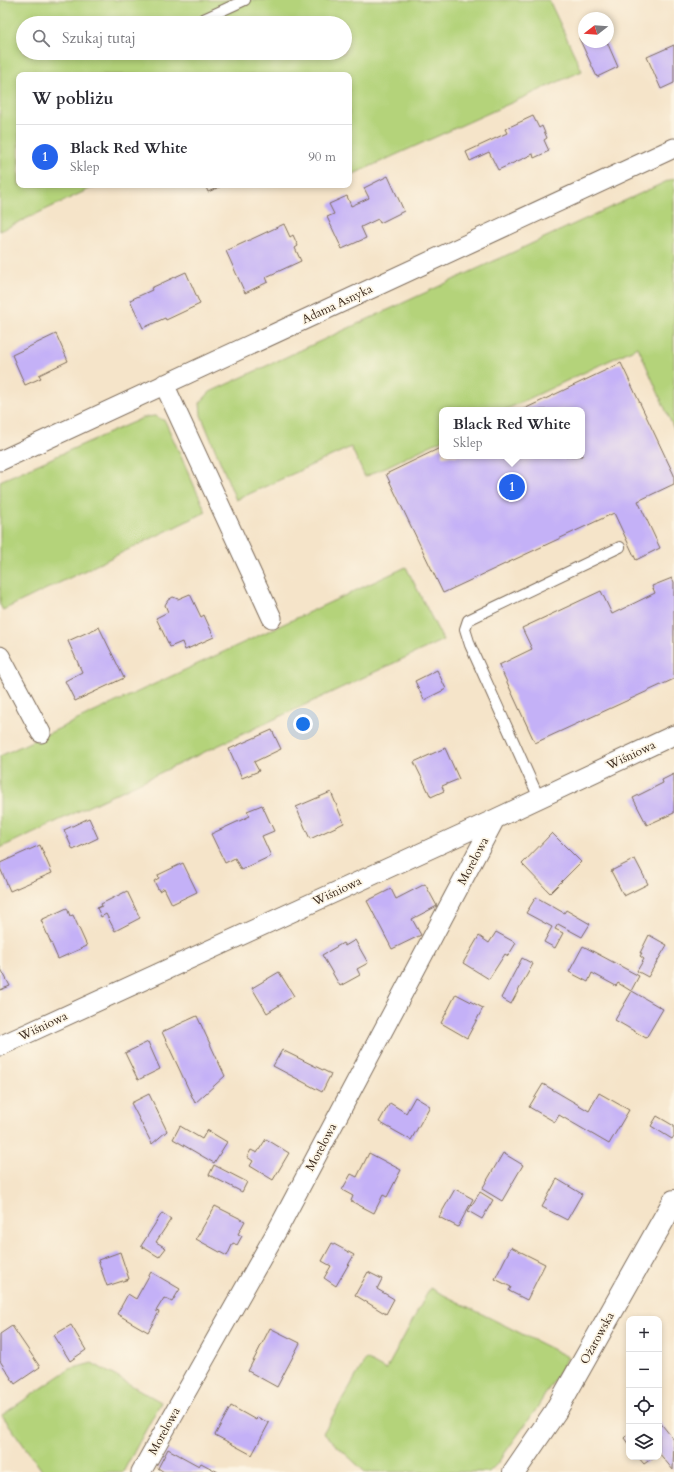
<!DOCTYPE html>
<html lang="pl">
<meta charset="utf-8">
<style>
body{margin:0;font-family:Cardo,serif;background:#f2f2f3;color:#2b2b33}
.controls{position:absolute;right:12px;bottom:12px;display:grid;overflow:hidden;border-radius:8px;box-shadow:0 2px 6px #0003}
.controls button{width:36px;height:36px;display:grid;place-items:center;padding:0;border:0;border-bottom:1px solid #e1e1e2;background:#fff;color:#2b2b33;font:20px sans-serif}
.compass{position:absolute;left:578px;top:12px;width:36px;height:36px;border-radius:50%;background:#fff;box-shadow:0 2px 6px #0003;rotate:253deg}
.you{position:absolute;left:303px;top:724px;width:14px;height:14px;margin:-10px;border:3px solid #fff;border-radius:50%;background:#1a73e8;box-shadow:0 0 0 6px #1a73e833}
.badge{display:grid;place-items:center;width:26px;height:26px;border-radius:50%;background:#2563eb;color:#fff;font-size:13px;font-weight:700}
.pin{position:absolute;translate:-50% -50%;border:2px solid #fff;box-shadow:0 1px 4px #0006}
.popup{position:absolute;left:439px;top:407px;width:146px;height:52px;box-sizing:border-box;display:grid;place-content:center;border-radius:8px;background:#fff;filter:drop-shadow(0 1px 3px #0005);font-size:13px;white-space:nowrap;color:#7c7c81}
.popup b{font-size:15px;color:#2b2b33}
.popup::after{content:'';position:absolute;left:50%;top:100%;margin-left:-8px;border:8px solid transparent;border-top-color:#fff}
.list{margin:0;padding:0;list-style:none}
h2{display:flex;justify-content:space-between;align-items:center;height:52px;margin:0;padding:0 16px;font-size:17px}
h2 small{font-size:13px;font-weight:400;color:#7c7c81}
.list li{display:grid;grid-template-columns:26px 1fr auto;gap:12px;align-items:center;box-sizing:border-box;height:64px;padding:0 16px;border-top:1px solid #e1e1e2}
.list b{display:block;font-size:15px;white-space:nowrap}
.list p{margin:0;font-size:13px;white-space:nowrap;color:#7c7c81}
.list em{font-size:13px;font-style:normal;color:#7c7c81}
.icon{flex:none;width:22px;height:22px;fill:none;stroke:currentColor;stroke-width:2;stroke-linecap:round;stroke-linejoin:round}
.map{position:relative;flex:none;width:674px;height:1472px;overflow:hidden}
.search{position:absolute;background:#fff;box-shadow:0 2px 6px #0003;left:16px;top:16px;width:336px;height:44px;display:flex;align-items:center;gap:10px;box-sizing:border-box;padding:0 14px;border-radius:22px;color:#7c7c81;font-size:15px}
.panel{position:absolute;background:#fff;box-shadow:0 2px 6px #0003;left:16px;top:72px;width:336px;height:116px;border-radius:8px}
.map>svg:first-child{display:block}
.green{fill:#b4d37a;stroke:#787e4c;fill-rule:evenodd}
.building{fill:#c4b1f7}
.lines{fill:none;stroke-linecap:round;stroke-linejoin:round}
.lane-casing{stroke:#7c6b5a;stroke-width:12}
.street-casing{stroke:#7c6b5a;stroke-width:21}
.secondary-casing{stroke:#7c6b5a;stroke-width:24}
.lane{stroke:#fff;stroke-width:10}
.street{stroke:#fff;stroke-width:19}
.secondary{stroke:#fff;stroke-width:22}
.labels{text-anchor:middle;stroke-width:3.5;stroke-linejoin:round;paint-order:stroke}
.street-label{font-size:12px;fill:#3b2a1e;stroke:#fcf5e5}
</style>
<div class="map">
<svg width="674" height="1472" viewBox="0 0 674 1472">
<rect width="100%" height="100%" fill="#fcf5e5"/>
<filter id="ink" filterUnits="userSpaceOnUse"><feTurbulence type="fractalNoise" baseFrequency=".025" numOctaves="2"/><feDisplacementMap in="SourceGraphic" scale="8" xChannelSelector="R" yChannelSelector="G"/><feConvolveMatrix kernelMatrix="1 2 1 2 8 2 1 2 1" color-interpolation-filters="sRGB"/></filter>
<filter id="wash" filterUnits="userSpaceOnUse"><feTurbulence type="fractalNoise" baseFrequency=".012" numOctaves="4" result="noise"/><feDisplacementMap in="SourceGraphic" scale="16" xChannelSelector="R" yChannelSelector="G"/><feGaussianBlur stdDeviation="0.9" result="paint"/><feColorMatrix in="noise" values="0 0 0 0 0 0 0 0 0 0 0 0 0 0 0 0 0 1.4 0 .05"/><feComposite in="paint" operator="in"/></filter>
<g filter="url(#wash)">
<rect width="100%" height="100%" fill="#f5e4c9"/>
<path class="green" d="M0,0H549L582,71L349,176V75H19V185H98L0,231ZM23,23H345V53H23Z
M674,178V429L638,347L505,410H442V440L365,477L351,447L236,500L201,415L200,403L210,392Z
M155,416L165,421L206,512L3,610L0,605V481L145,417Z
M406,567L443,640L0,848V756Z
M430,1288L568,1357L535,1411L497,1464L489,1472H365L323,1433L366,1359L386,1370Z
M92,1363L161,1402L123,1472H43L2,1415L70,1369Z"/>
<g id="blocks">
<path class="building" d="M584,35V42H607L618,67L597,77L579,38Z
M674,45V83L661,89L647,57Z
M533,116L539,128L542,126L547,138L544,140L549,151L534,158L533,154L498,170L489,152L470,161L466,152L507,133L505,129Z
M388,176L404,211L380,223L378,219L361,227L366,238L342,249L327,217L334,214L329,204L347,196L351,206L369,198L364,188Z
M205,185H224L208,192Z
M284,224L290,237L293,235L298,246L295,248L301,261L266,277L268,282L245,293L226,251Z
M186,272L200,304L166,320L165,318L143,328L130,300L152,290L151,288Z
M56,334L68,361L39,375L41,378L25,385L12,355Z
M621,363L674,475V484L638,501L660,548L636,560L614,513L443,593L386,474L442,447V456H582V410H522Z
M672,578L674,582V679L535,743L499,665L532,649L522,628L601,591L612,614L655,593L652,586Z
M190,594L201,617L204,615L214,637L185,650L182,642L170,647L156,618L168,612L165,605L168,600L173,597L178,599Z
M99,627L124,678L75,701L65,681L82,672L68,641Z
M437,670L446,689L424,700L415,681Z
M272,730L281,749L254,762L259,771L242,778L229,749Z
M445,748L459,779L442,786L444,791L431,797L414,762Z
M674,774V813L647,825L633,798L663,783L662,780Z
M331,792L344,823L310,839L296,807Z
M262,805L274,831L262,836L271,856L241,870L235,858L225,863L211,834L250,816L247,811Z
M89,818L98,838L73,850L64,830Z
M552,833L581,862L550,893L522,864Z
M40,845L52,873L10,891L0,868V863Z
M635,859L648,884L624,896L611,871Z
M183,863L197,892L172,904L164,888L159,891L154,881L159,878L158,875Z
M425,884L437,906L412,919L421,935L392,949L367,901L391,889L396,899Z
M127,891L140,918L115,931L106,914L101,917L97,908L102,906L101,904Z
M536,897L564,913L566,910L590,924L582,937L558,924L555,929L563,933L555,948L544,942L552,927L526,913Z
M67,908L70,916L73,915L87,946L58,959L41,920Z
M496,932L516,943L508,956L505,954L489,979L463,963L479,936L489,943Z
M649,935L667,945L648,977L637,971L644,959L640,956L642,953H640Z
M355,940L368,963L357,969L360,975L340,986L322,955L343,943L345,946Z
M583,946L639,976L631,991L618,983L616,986L592,973L588,982L569,972Z
M522,958L533,964L511,1004L501,998Z
M0,967L10,986L0,990Z
M279,972L294,996L267,1013L252,988Z
M632,991L663,1009L646,1038L615,1020Z
M456,994L483,1008L467,1038L441,1023Z
M197,1016L225,1076L195,1103L162,1032Z
M148,1042L160,1069L138,1080L125,1053Z
M282,1050L331,1074L322,1092L273,1066Z
M543,1084L589,1111L599,1093L629,1110L609,1144L559,1115L555,1122L529,1107Z
M149,1094L167,1131L152,1144L131,1103Z
M415,1097L430,1106L411,1140L379,1122L390,1103L406,1113Z
M657,1116L674,1126V1136L672,1139L651,1126Z
M180,1126L202,1139L207,1130L227,1142L214,1163L173,1139Z
M266,1139L289,1153L273,1180L250,1166L253,1161L247,1157L251,1150L257,1153Z
M369,1153L401,1170L387,1197L383,1195L374,1213L351,1201L353,1196L342,1190L351,1174L357,1177Z
M503,1153L523,1165L502,1201L482,1189Z
M214,1165L247,1182L242,1192L209,1175Z
M557,1179L582,1194L567,1220L542,1207Z
M455,1189L473,1199L458,1227L439,1217Z
M480,1192L493,1200L482,1219L468,1211Z
M215,1206L245,1221L238,1234L242,1236L237,1245L233,1243L227,1256L196,1239Z
M162,1213L171,1219L156,1242L166,1248L159,1257L141,1246Z
M332,1243L354,1255L336,1286L324,1278L331,1266L322,1261Z
M511,1247L545,1264L527,1300L509,1291L511,1287L495,1279Z
M120,1252L129,1279L107,1286L98,1260Z
M151,1272L180,1289L172,1302L164,1298L156,1311L159,1312L148,1332L117,1314L128,1294L136,1299Z
M368,1272L382,1279L377,1289L394,1299L386,1314L355,1295Z
M71,1325L86,1350L70,1361L54,1335Z
M12,1326L40,1367L15,1384L0,1361V1334Z
M270,1328L300,1343L277,1387L248,1371Z
M231,1406L256,1420L257,1417L269,1423L252,1455L215,1435Z
M659,1421L674,1440L673,1470L659,1453Z
M629,1433V1445L624,1438Z
M168,1449L199,1466L201,1463L218,1472H164L158,1468Z
M638,1457H654L644,1464Z"/>
</g>
</g>
<g filter="url(#ink)">
<use href="#blocks" fill-opacity="0" stroke="#7c6b5a" stroke-width="1"/>
<g class="lines">
<defs>
<path id="lane" d="M195,23L245,0
M539,798L470,645L465,629L468,620L620,547"/>
<path id="street" d="M164,384L272,618
M0,461L674,148
M0,656L41,733
M0,1046L495,819L674,735
M141,1472L278,1229L495,819"/>
<path id="secondary" d="M514,1472L555,1412L674,1201"/>
</defs>
<use href="#lane" class="lane-casing"/>
<use href="#street" class="street-casing"/>
<use href="#secondary" class="secondary-casing"/>
<use href="#lane" class="lane"/>
<use href="#street" class="street"/>
<use href="#secondary" class="secondary"/>
</g>
</g>
<g class="labels">
<g class="street-label">
<text transform="translate(337 304) rotate(-25)" y="4">Adama Asnyka</text>
<text transform="translate(631 755) rotate(-25)" y="4">Wiśniowa</text>
<text transform="translate(473 861) rotate(-62)" y="4">Morelowa</text>
<text transform="translate(337 891) rotate(-25)" y="4">Wiśniowa</text>
<text transform="translate(43 1026) rotate(-25)" y="4">Wiśniowa</text>
<text transform="translate(321 1147) rotate(-62)" y="4">Morelowa</text>
<text transform="translate(597 1338) rotate(-61)" y="4">Ożarowska</text>
<text transform="translate(164 1431) rotate(-61)" y="4">Morelowa</text>
</g>
</g>
</svg>
<div class="controls">
<button>+</button>
<button>−</button>
<button><svg class="icon" aria-label="locate" viewBox="0 0 24 24"><circle cx="12" cy="12" r="6"/><path d="M12 2v4M12 18v4M2 12h4M18 12h4"/></svg></button>
<button><svg class="icon" aria-label="layers" viewBox="0 0 24 24"><path d="M12 4l9 5-9 5-9-5zM3 14l9 5 9-5"/></svg></button>
</div>
<svg class="compass" viewBox="-18 -18 36 36"><path d="M0-13l5 13h-10z" fill="#e53935"/><path d="M0 13l5-13h-10z" fill="#7c7c81"/></svg>
<div class="you"></div>
<div class="pin badge" style="left:512px;top:487px">1</div>
<div class="popup"><b>Black Red White</b>Sklep</div>
<div class="search"><svg class="icon" aria-label="search" viewBox="0 0 24 24"><circle cx="10" cy="10" r="6"/><path d="M15 15l6 6"/></svg>Szukaj tutaj</div>
<section class="panel">
<h2>W pobliżu<small></small></h2>
<ul class="list">
<li><span class="badge">1</span><div><b>Black Red White</b><p>Sklep</p></div><em>90 m</em></li>
</ul>
</section>
</div>
